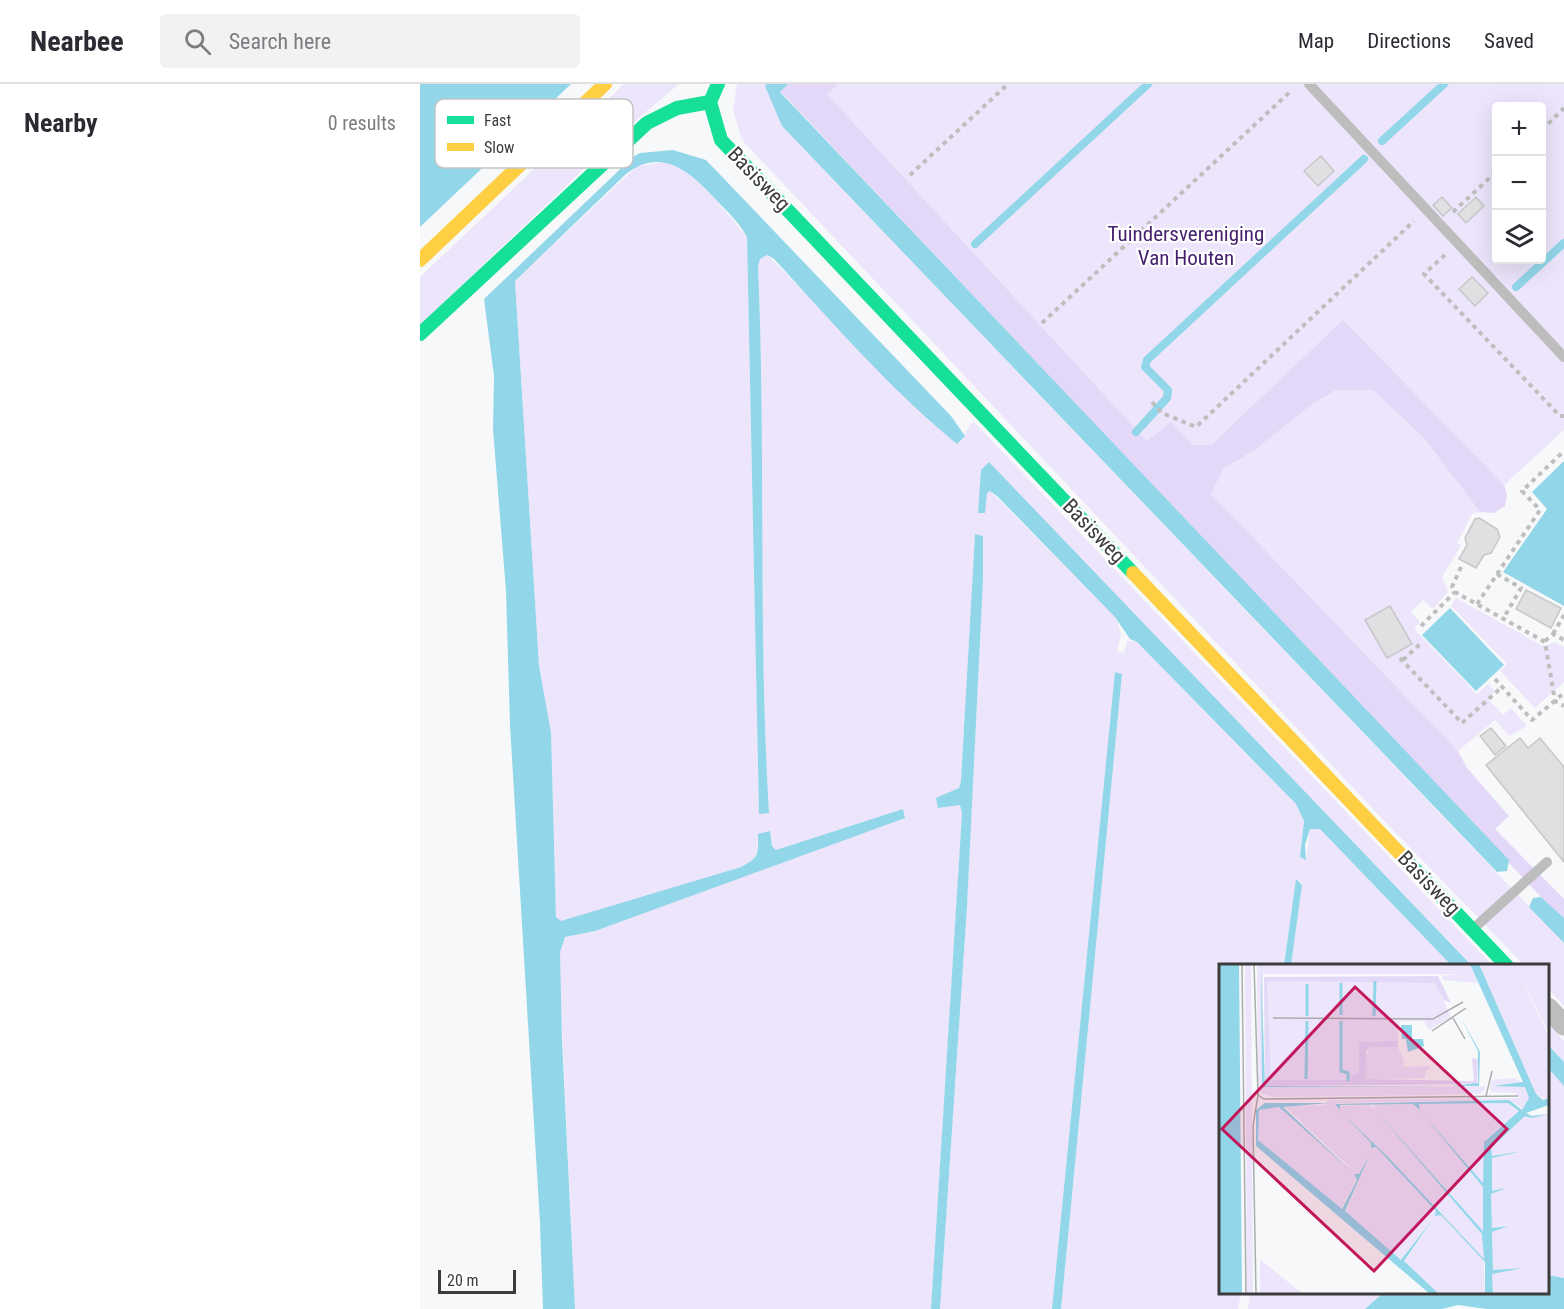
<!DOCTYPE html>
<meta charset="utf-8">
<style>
body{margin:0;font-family:"Roboto Condensed",sans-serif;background:#f2f2f3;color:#2b2b33}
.controls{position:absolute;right:18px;top:18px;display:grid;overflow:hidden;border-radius:6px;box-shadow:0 6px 24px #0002}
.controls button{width:54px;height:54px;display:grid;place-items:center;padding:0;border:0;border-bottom:2px solid #e1e1e2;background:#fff;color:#2b2b33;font:30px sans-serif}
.scale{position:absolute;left:18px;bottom:15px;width:78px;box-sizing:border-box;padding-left:6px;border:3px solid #3c3c3d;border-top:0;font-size:16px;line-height:21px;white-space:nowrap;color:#3c3c3d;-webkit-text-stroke:4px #fff;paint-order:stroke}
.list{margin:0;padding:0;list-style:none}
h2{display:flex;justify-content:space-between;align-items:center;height:78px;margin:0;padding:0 24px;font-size:26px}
h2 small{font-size:20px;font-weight:400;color:#7c7c81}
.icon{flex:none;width:33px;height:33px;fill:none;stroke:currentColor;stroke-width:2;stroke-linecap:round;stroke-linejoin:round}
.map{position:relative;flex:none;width:1144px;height:1225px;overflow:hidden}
header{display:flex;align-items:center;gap:36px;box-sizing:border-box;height:84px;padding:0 30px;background:#fff;border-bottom:2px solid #e1e1e2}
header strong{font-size:28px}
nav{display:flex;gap:33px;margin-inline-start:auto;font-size:21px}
.search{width:420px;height:54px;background:#f2f2f3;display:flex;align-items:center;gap:15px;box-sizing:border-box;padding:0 21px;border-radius:6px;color:#7c7c81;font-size:22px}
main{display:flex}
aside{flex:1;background:#fff}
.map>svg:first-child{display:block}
.green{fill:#ece5fb;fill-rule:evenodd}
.forest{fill:#e3d8f7}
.water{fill:#92d6e9}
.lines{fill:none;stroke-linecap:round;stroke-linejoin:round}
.stream{stroke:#92d6e9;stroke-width:8}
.building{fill:#e0e0e2;stroke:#c6c7c8;stroke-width:1.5}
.path{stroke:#bebebf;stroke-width:4;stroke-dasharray:4.5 4.5;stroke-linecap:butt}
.lane{stroke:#bdbdbe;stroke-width:10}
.street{stroke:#bdbdbe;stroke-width:21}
.fast{stroke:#16e098;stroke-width:14}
.slow{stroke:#ffcf43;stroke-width:14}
.labels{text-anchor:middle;stroke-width:4.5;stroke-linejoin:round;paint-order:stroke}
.street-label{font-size:21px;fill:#3c3c3d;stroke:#fff}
.park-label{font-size:21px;fill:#45216e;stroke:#fff}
.inset-river{fill:none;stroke:#92d6e9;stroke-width:3}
.inset-road{fill:none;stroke:#acadae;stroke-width:1.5}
.view{fill:#c2185b;fill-opacity:0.15;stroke:#c2185b;stroke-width:3}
.inset-edge{fill:none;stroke:#3c3c3d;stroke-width:3}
.key{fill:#fff;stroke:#c4c4c5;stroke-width:1.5}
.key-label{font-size:16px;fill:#3c3c3d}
</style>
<header>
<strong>Nearbee</strong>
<div class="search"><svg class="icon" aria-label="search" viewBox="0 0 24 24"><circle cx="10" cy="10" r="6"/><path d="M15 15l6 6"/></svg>Search here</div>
<nav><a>Map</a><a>Directions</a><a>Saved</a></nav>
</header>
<main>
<aside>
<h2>Nearby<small>0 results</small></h2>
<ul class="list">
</ul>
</aside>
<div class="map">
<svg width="1144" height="1225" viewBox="0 0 1144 1225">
<rect width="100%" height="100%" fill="#f7f8fa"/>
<path class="green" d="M204,0H259L208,43L0,241V193Z
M317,0H347L346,2L362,42L1144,859V922L1128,905V882L1104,881L973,746L322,56L313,26Z
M417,0H1144V346L1084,401L923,237L791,361H773L751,339L728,358L407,10ZM1076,22H1122V176H1076Z
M243,78L263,84L284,102L327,153L339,729H349C338,547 346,364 338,182L340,174L347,171L538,360L553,337L1072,881H1051L569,379L565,429L567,409L570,407L696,533L701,550L697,568L704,569L707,557L717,558L876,720L884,737L880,773L886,776L890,745H900L1031,881H871L882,801L876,795L864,881L801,882V1208L821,1209L818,1225H641L702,590L696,588L632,1225H520L547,823L563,496L555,450L541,697L539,704L516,715L519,724L540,721L542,729L511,1225H155L140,898V867L145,853L175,847L484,734L483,725L356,766L352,762L351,752L338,750C337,770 340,773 321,783L141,838L136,833L131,648L119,582L95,197L216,83Z
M916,306H953L1004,354L1060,428L1052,430L1037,459L1041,461L1022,493L1028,508L1013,525L1003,516L991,528L1000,538L994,545L1057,610L1068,600L1075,607L1068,615L1083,631L1091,624L1107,642L1089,652L1075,636L1038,667L790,410L803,385L835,366L891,321Z
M1036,514L1123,562L1135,558L1144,563V598L1115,624L1080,587L1087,580L1031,522Z
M1128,939L1144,957V978L1128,961Z
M1128,984L1144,1002V1194L1128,1191Z
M830,1209H963L945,1225H828Z"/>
<path class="forest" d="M368,0H418L407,10L727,357L751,338L773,361H791L923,236L1084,401L1087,411L1085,422L1074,429L1060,428L1004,354L953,306H916L891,321L835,366L803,385L791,410L1038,667L1047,684L1089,732L1075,745L1144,815V834L1121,813L360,7Z"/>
<path class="water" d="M0,0H151L0,143Z
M347,0H368L360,8L1089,776L1087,787L1077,788L362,42L345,2Z
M253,66L286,76L531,332L545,352L537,360C470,305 412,238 354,175L347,171L340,175L338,182C346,364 338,547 349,729L339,730L327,153C320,140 310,130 300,120C275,92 244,60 206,90L95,197L119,582L131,648L136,833L141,837L321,783C340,773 338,770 338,750L350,747L352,762L356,766L483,725L485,734L175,847L145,853L140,868L142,956L155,1225H123L120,1139L90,641L86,507L73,345L74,292L64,215L213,73L220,69Z
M1144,377V522L1083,488L1127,425L1112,408Z
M569,378L1051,881H1031L900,745H890L885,761L886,776L880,773L884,737L876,720L717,558L710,555L695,533L577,412L570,407L567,409L565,429H558L561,386Z
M555,450L563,452V496L547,823L520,1225H511L542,729L540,721L518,724L516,714L539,704L541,697Z
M1030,524L1084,581L1056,607L1002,551Z
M695,588L702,590L648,1153L641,1225H632Z
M876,795L882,801L871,881H864Z
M1121,813L1144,834V859L1109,823L1113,814Z
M1128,961L1144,978V1002L1128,984Z
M1128,1191L1144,1194V1225H1067L1038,1221L1022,1225H945L963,1209L1128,1208Z"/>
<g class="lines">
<path class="stream" d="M962,57L1024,0
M555,160L728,0
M1096,203L1144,159
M716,348L747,314L748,306L725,283L727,276L944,75"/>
</g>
<path class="building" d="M901,72L914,87L898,102L884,87Z
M1022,113L1032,124L1023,132L1013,121Z
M1056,113L1064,122L1046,139L1038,130Z
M1052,193L1068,209L1055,222L1039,205Z
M1059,434L1077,445L1080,453L1071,469L1064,471L1056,484L1039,475L1047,461L1045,454L1055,435Z
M1106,506L1141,524L1131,544L1096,525Z
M970,522L992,560L967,574L945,536Z
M1071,644L1086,662L1075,671L1060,652Z
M1100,654L1108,664L1120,654L1144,683V778L1066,681Z"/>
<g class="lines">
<path class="path" d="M1122,46L1144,24
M490,91L588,0
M1033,128L1076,88
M1025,171L1004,190L1140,332H1144
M622,239L872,6
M732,318L742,329L776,343L994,137
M1041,483L1032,503L1035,508L1125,558L1135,617L1144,622
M1077,490L1101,504L1083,535
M1057,520L1120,426L1102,407L1144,367
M1001,542L1035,508
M1133,550L1144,531
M1125,557L1133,550L1144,556
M980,574L1042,639L1082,603
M983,576L1001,559
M1075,595L1112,636L1144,609"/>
<path class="lane" d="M889,0L1144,273
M1054,844L1127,778"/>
<path class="street" d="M1128,924L1144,941"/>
<path class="fast" d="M298,0L290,18L301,56L713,489
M0,250L227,39L257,24L290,18
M987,777L1087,882"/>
<path class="slow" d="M0,176L185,0
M713,489L987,777"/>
</g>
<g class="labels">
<g class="street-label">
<text transform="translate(339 95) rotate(46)" y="7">Basisweg</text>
<text transform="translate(674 447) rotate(46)" y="7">Basisweg</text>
<text transform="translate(1009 799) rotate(46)" y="7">Basisweg</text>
</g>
<g class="park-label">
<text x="766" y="157">Tuindersvereniging<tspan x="766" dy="24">Van Houten</tspan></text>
</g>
</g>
<g transform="translate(799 880)">
<rect width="330" height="330" fill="#f7f8fa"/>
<path d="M26,0H32L34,330H28ZM38,0H251L259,19L224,16L223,12L238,10H44V123L266,122V126L260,130L209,131L56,133L43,130L39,123ZM260,0H297L300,8L298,0H330V69L301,12L330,73L328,136L317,130ZM48,17L217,19L232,53L210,66L205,57H183L179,61V77L140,78V109L132,117L52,116ZM152,83H179L185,97L184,103L211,102L210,106H207L206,114L146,115V92ZM295,114L304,119L274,122L306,123L310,134L304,145L290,136L116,139L120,142L150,141L155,145L156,141L194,140L201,146L200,140L289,139L300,147L267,175L264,220L204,149L264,223L265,268L157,147L264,271L266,330H220L185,298L214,256L182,296L127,248L150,191L122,245L39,176L38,148L44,142L60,143L123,199L134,206L65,142L106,141L109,136L300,134L297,129L271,128L272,116ZM124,149L169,193L259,290L222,251L217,252V247L157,183L152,184L153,180ZM330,150V330H274L273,310L302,304L274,306L273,268L288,261L273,264L272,230L287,225L273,227V194L302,188L273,192L272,184L306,152ZM41,295L75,323L85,330H41Z" fill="#ece5fb" fill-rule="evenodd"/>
<path d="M219,12L232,39L225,36L216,19L48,17L52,116H132V111L140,109V78L179,77V83H152L147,87L146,115L255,117L253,94L259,95L258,120L46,122L45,13Z" fill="#e3d8f7"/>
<path d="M0,0H20L23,330H0ZM42,0L46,122H227L43,123ZM251,0H260L317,130L324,136L330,134V141L307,149L313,152L330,150L312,154L306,152L272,184L273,192L304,187L273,194V227L288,224L272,230L273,264L289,262L273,268L274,306L304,304L273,310L274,330H266V298L222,251L216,252L217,247L157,183L152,184V179L123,149L169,193L265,295L263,270L157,147L264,267V223L203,149L264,219L265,178L300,147L289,139L200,140L201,146L194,140L121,141V146L116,140L290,136L303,146L310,134L306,123L274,122L304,118ZM242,54L261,88L260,122H233L259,119V87ZM182,61H193V75H204L205,82L189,88L187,75H183ZM46,139H110L64,143L133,208L60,143L40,146L39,176L123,245L138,216L135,210H140L151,190L126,247L182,296L214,255L185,297L220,330H211L37,182V146Z" fill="#92d6e9"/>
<path class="inset-river" d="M88,20V52M122,51V19M155,52L156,17M122,57V107L129,109V117M87,115L88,57"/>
<path class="inset-road" d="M23,0L27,330M35,0L39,131M54,54L214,55L244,38M234,54L246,75M213,67L247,44M39,131L45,135L299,132M267,132L273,107M37,330L34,162L39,131"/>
<path class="view" d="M136,23L288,165L155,307L3,165Z"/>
<rect width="330" height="330" class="inset-edge"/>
</g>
<rect x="15" y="15" width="198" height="69" rx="9" class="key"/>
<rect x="27" y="32" width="27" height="8" fill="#16e098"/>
<rect x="27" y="59" width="27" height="8" fill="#ffcf43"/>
<g class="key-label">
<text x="64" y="42">Fast</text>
<text x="64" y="69">Slow</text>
</g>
</svg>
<div class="controls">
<button>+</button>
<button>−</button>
<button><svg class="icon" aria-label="layers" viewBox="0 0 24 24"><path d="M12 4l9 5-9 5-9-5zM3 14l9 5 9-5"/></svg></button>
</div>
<div class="scale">20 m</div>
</div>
</main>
